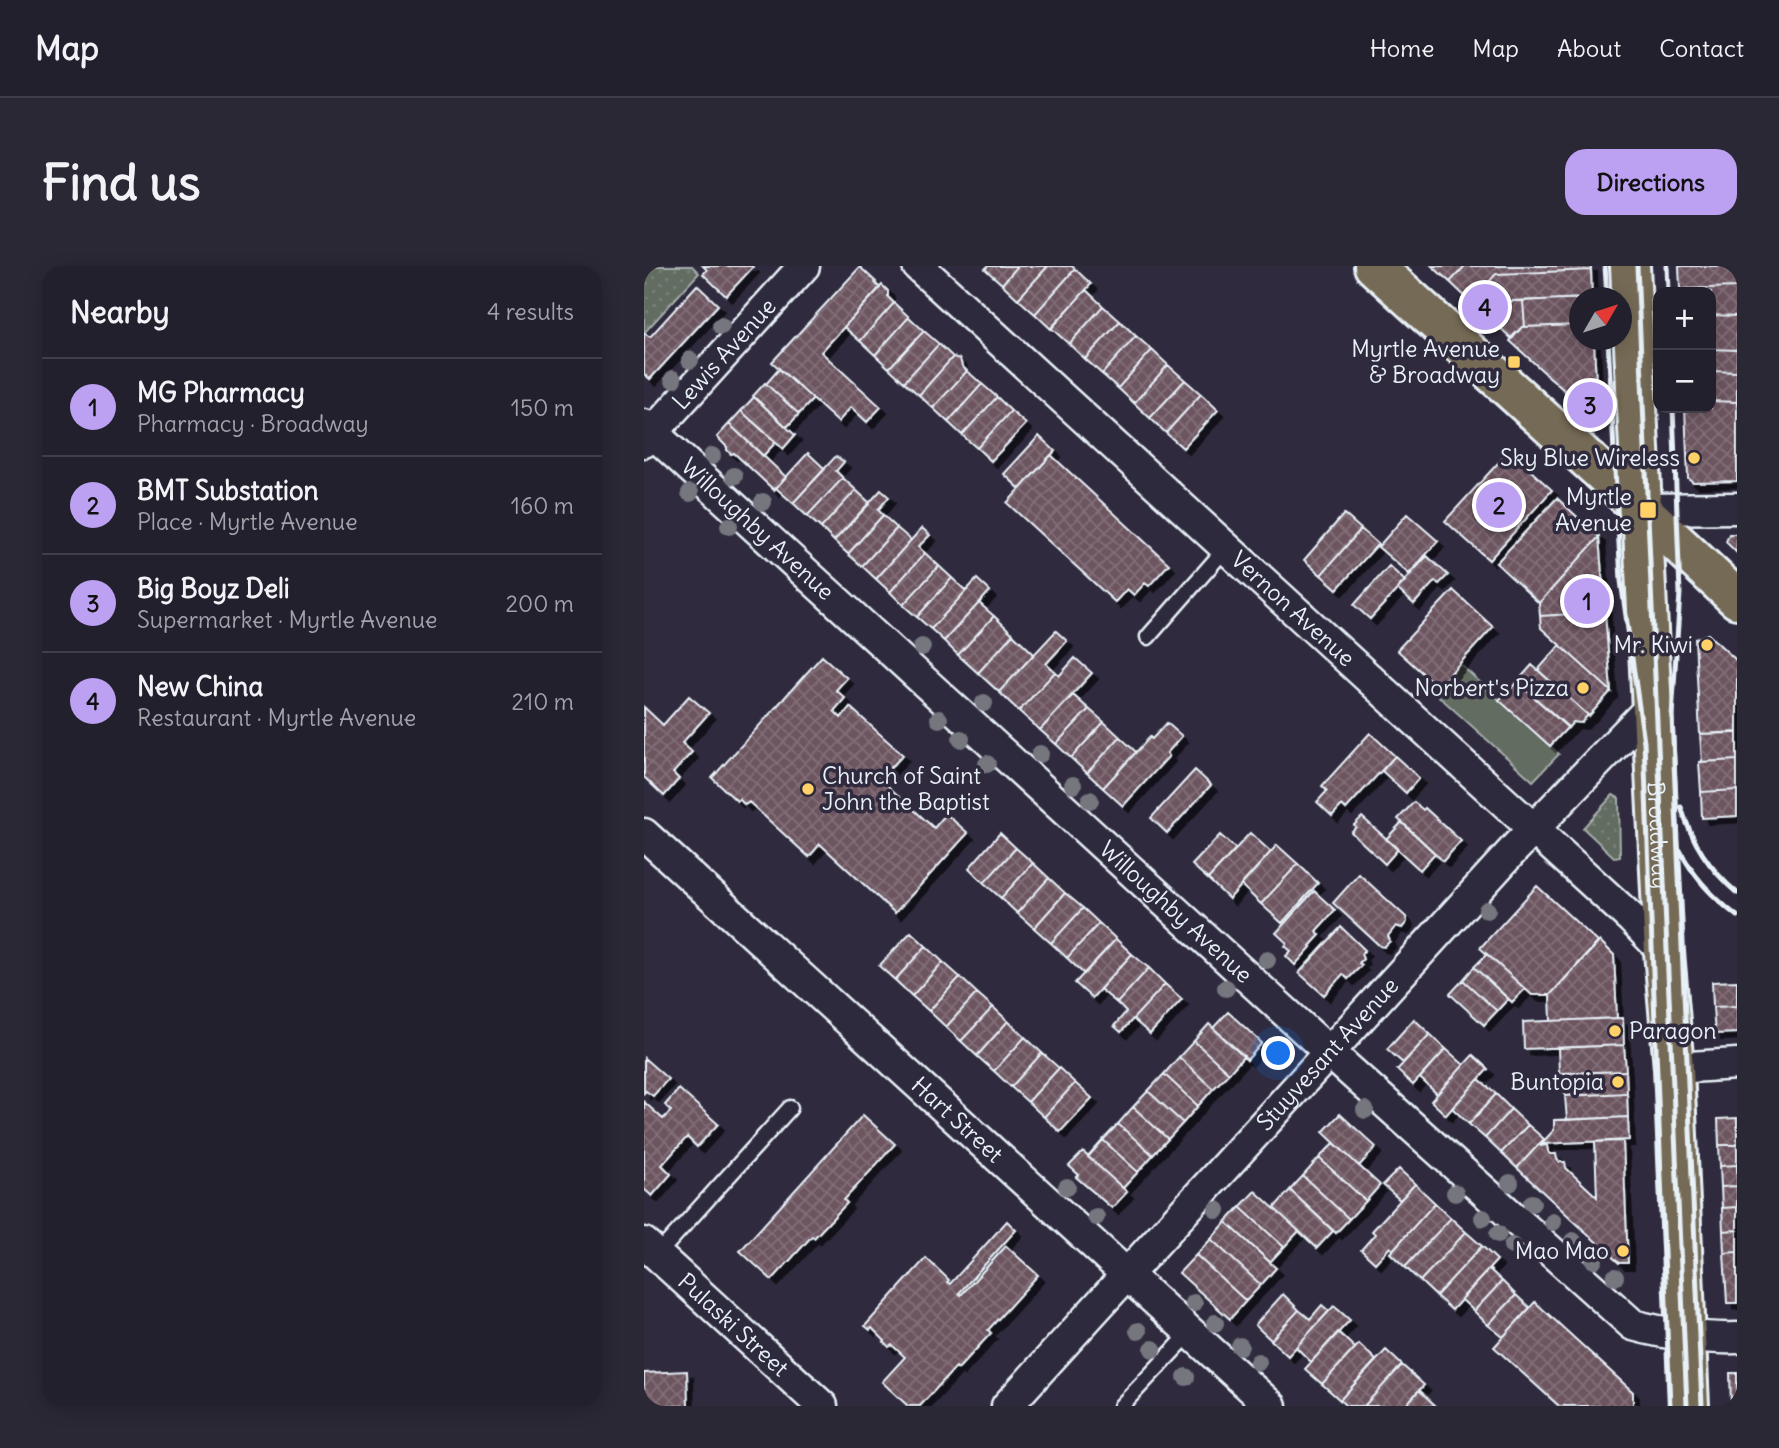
<!DOCTYPE html>
<meta charset="utf-8">
<style>
body{margin:0;font-family:Delius,sans-serif;background:#2b2836;color:#f1f3f6}
.controls{position:absolute;right:21px;top:21px;display:grid;overflow:hidden;border-radius:14px;box-shadow:0 4px 18px #0003}
.controls button{width:63px;height:63px;display:grid;place-items:center;padding:0;border:0;border-bottom:2px solid #403e4a;background:#23202e;color:#f1f3f6;font:35px sans-serif}
.compass{position:absolute;left:925px;top:21px;width:63px;height:63px;border-radius:50%;background:#23202e;box-shadow:0 4px 18px #0003;rotate:51deg}
.you{position:absolute;left:635px;top:788px;width:24px;height:24px;margin:-18px;border:5px solid #fff;border-radius:50%;background:#1a73e8;box-shadow:0 0 0 10px #1a73e833}
.badge{display:grid;place-items:center;width:46px;height:46px;border-radius:50%;background:#bca0f2;color:#111;font-size:23px;font-weight:700}
.pin{position:absolute;translate:-50% -50%;border:4px solid #fff;box-shadow:0 2px 7px #0006}
.list{margin:0;padding:0;list-style:none}
h2{display:flex;justify-content:space-between;align-items:center;height:91px;margin:0;padding:0 28px;font-size:30px}
h2 small{font-size:23px;font-weight:400;color:#a3a3aa}
.list li{display:grid;grid-template-columns:46px 1fr auto;gap:21px;align-items:center;box-sizing:border-box;height:98px;padding:0 28px;border-top:2px solid #403e4a}
.list b{display:block;font-size:26px;white-space:nowrap}
.list p{margin:0;font-size:23px;white-space:nowrap;color:#a3a3aa}
.list em{font-size:23px;font-style:normal;color:#a3a3aa}
.map{position:relative;flex:none;width:1093px;height:1140px;overflow:hidden;border-radius:21px}
header{display:flex;align-items:center;gap:42px;box-sizing:border-box;height:98px;padding:0 35px;background:#23202e;border-bottom:2px solid #403e4a}
header strong{font-size:33px}
nav{display:flex;gap:38px;margin-inline-start:auto;font-size:24px}
.intro{display:flex;align-items:center;justify-content:space-between;box-sizing:border-box;height:168px;padding:0 42px}
h1{margin:0;font-size:49px}
.button{padding:18px 32px;border-radius:21px;background:#bca0f2;color:#111;font-size:24px;font-weight:700}
main{display:flex;gap:42px;padding:0 42px}
aside{flex:1;background:#23202e;border-radius:21px;box-shadow:0 4px 18px #0003}
.map>svg:first-child{display:block}
.park{fill:url(#park-dots);stroke:#a5aeac;stroke-width:2}
.garden{fill:#626c60;stroke:#a5aeac;stroke-width:2}
.building{fill:url(#building-cross-hatch);stroke:#e8f1f8;stroke-width:2;filter:url(#shadow)}
.lines{fill:none;stroke-linecap:round;stroke-linejoin:round}
.lane-casing{stroke:#e8f1f8;stroke-width:19}
.street-casing{stroke:#e8f1f8;stroke-width:35}
.primary-casing{stroke:#e8f1f8;stroke-width:44}
.lane{stroke:#2f2a3d;stroke-width:14}
.street{stroke:#2f2a3d;stroke-width:30}
.primary{stroke:#756a55;stroke-width:38}
.rail{stroke:#e8f1f8;stroke-width:5}
.tree{fill:#74767e}
.poi-dot{fill:#ffd166;stroke:#2f2a3d;stroke-width:2.5}
.labels{text-anchor:middle;stroke-width:7;stroke-linejoin:round;paint-order:stroke}
.poi-label{font-size:23px;fill:#e8f1f8;stroke:#2f2a3d;text-anchor:end}
.street-label{font-size:23px;fill:#e8f1f8;stroke:#2f2a3d}
</style>
<header>
<strong>Map</strong>
<nav><a>Home</a><a>Map</a><a>About</a><a>Contact</a></nav>
</header>
<div class="intro"><h1>Find us</h1><a class="button">Directions</a></div>
<main>
<aside>
<h2>Nearby<small>4 results</small></h2>
<ul class="list">
<li><span class="badge">1</span><div><b>MG Pharmacy</b><p>Pharmacy · Broadway</p></div><em>150 m</em></li>
<li><span class="badge">2</span><div><b>BMT Substation</b><p>Place · Myrtle Avenue</p></div><em>160 m</em></li>
<li><span class="badge">3</span><div><b>Big Boyz Deli</b><p>Supermarket · Myrtle Avenue</p></div><em>200 m</em></li>
<li><span class="badge">4</span><div><b>New China</b><p>Restaurant · Myrtle Avenue</p></div><em>210 m</em></li>
</ul>
</aside>
<div class="map">
<svg width="1093" height="1140" viewBox="0 0 1093 1140">
<defs>
<pattern id="park-dots" width="8" height="8" patternUnits="userSpaceOnUse" patternTransform="scale(1.75)"><rect width="8" height="8" fill="#626c60"/><path d="M2 2h.1M6 6h.1" fill="none" stroke="#788178" stroke-width="1.8" stroke-linecap="round"/></pattern>
<pattern id="building-cross-hatch" width="8" height="8" patternUnits="userSpaceOnUse" patternTransform="scale(1.75)"><rect width="8" height="8" fill="#6d5560"/><path d="M0 0l8 8M0 8l8-8" fill="none" stroke="#826e78"/></pattern>
<filter id="shadow"><feDropShadow dx="6" dy="6" stdDeviation="0" flood-color="#0009"/></filter>
</defs>
<rect width="100%" height="100%" fill="#2f2a3d"/>
<filter id="ink" filterUnits="userSpaceOnUse"><feTurbulence type="fractalNoise" baseFrequency=".0143" numOctaves="2"/><feDisplacementMap in="SourceGraphic" scale="14" xChannelSelector="R" yChannelSelector="G"/><feConvolveMatrix kernelMatrix="1 2 1 2 8 2 1 2 1" color-interpolation-filters="sRGB"/></filter>
<g filter="url(#ink)">
<path class="park" d="M0,0H48L55,7L0,67Z
M969,529L975,532L976,591L971,592L939,562Z"/>
<path class="garden" d="M816,398L915,488L889,515L790,426Z"/>
<path class="building" d="M59,0H108L109,1L82,30L59,8L63,4Z
M344,0H374L358,18L341,3Z
M374,0H404L374,33L358,18Z
M404,0H428L431,3L391,48L374,33Z
M788,0H821L806,16Z
M821,0H947V4L852,8L827,36L806,16Z
M1035,0H1093V21L1036,23Z
M216,1L232,16L231,17L236,22L177,86L237,141L223,156L207,141L194,156L128,96Z
M431,3L447,18L407,63L391,48Z
M947,4L948,32L866,35L848,54L827,36L852,8Z
M53,19L74,39L6,113L0,108V67L6,71Z
M238,19L244,25V31L250,37L216,75L200,61Z
M1093,21V50L1067,49V26H1036V23Z
M442,24L459,40L425,78L407,62Z
M936,32V59L881,61L879,35Z
M866,35H879L881,61H878L867,72L848,54Z
M250,37L265,51L231,89L216,75Z
M459,40L476,55L441,93L425,78Z
M1067,49L1093,50V84L1067,83Z
M265,51L280,65L245,102L231,89Z
M476,55L492,70L458,108L441,93Z
M936,59V74H950L953,141L944,146L866,75L878,61Z
M280,65L295,78L260,116L245,102Z
M492,70L508,84L474,122L458,108Z
M295,78L309,91L275,129L260,116Z
M1067,83L1093,84V106L1067,105Z
M508,84L524,99L490,137L474,122Z
M309,91L316,93L318,100L323,105L289,142L275,129Z
M524,99L541,114L506,152L490,137Z
M135,103L169,133L155,148L122,118Z
M323,105L338,118L304,156L289,142Z
M1067,105L1093,106V136L1067,135Z
M541,114L557,128L522,167L506,152Z
M121,117L155,148L143,161L109,130Z
M338,118L353,131L318,169L304,156Z
M557,128L574,144L539,182L522,167Z
M110,131L151,169L139,183L97,145Z
M353,131L367,145L333,182L318,169Z
M1067,135L1093,136V215L1049,216L1044,212L1041,142H1067Z
M97,145L132,176L119,190L85,158Z
M367,145L382,158L347,195L333,182Z
M85,158L142,211L130,224L90,187L87,188L83,184V181L73,171Z
M395,170L411,185L376,223L360,208Z
M865,185L908,224L845,294L801,255Z
M164,187L181,203L149,237L132,222Z
M407,189L525,298L505,320L501,317L490,329L483,323L471,336L363,237Z
M192,190L200,196L192,205L199,212L163,250L149,237Z
M199,212L212,224L177,262L163,250Z
M212,224L226,237L190,275L177,262Z
M237,224L245,231L234,244L239,249L204,288L190,275Z
M913,232L955,271L895,337L852,297Z
M700,248L717,263L677,309L660,294Z
M763,248L794,275L765,308L734,281Z
M239,249L253,262L218,300L204,288Z
M253,262L267,274L232,313L218,300Z
M278,262L286,269L274,281L281,287L246,326L232,313Z
M717,263L734,278L693,323L677,309Z
M1085,268H1093V287L1082,276Z
M955,271L961,346L896,350L895,337Z
M281,287L295,300L259,339L246,326Z
M783,290L804,309L795,318L791,315L770,338L753,323Z
M295,300L308,312L273,351L259,339Z
M745,300L761,315L726,353L710,339Z
M308,312L322,325L287,363L273,351Z
M333,313L346,325L300,375L287,363Z
M809,324L849,361L794,421L753,384Z
M335,337L350,350L314,389L300,375Z
M961,346L967,425L897,362L896,350Z
M350,350L369,368L334,407L314,389Z
M412,365L423,375L402,398L411,406L375,445L355,426Z
M369,368L390,388L355,426L334,407Z
M1064,368L1093,395V466L1091,467L1056,468L1051,373Z
M916,379L967,425L945,450L894,404Z
M178,390L203,412L192,424L201,432L190,445L197,452L206,441L259,489L236,513L290,562L302,548L324,567L251,647L176,578L165,591L105,536L101,539L95,533L93,535L68,512Z
M431,392L448,407L396,464L375,445L411,406L415,410Z
M888,399L944,449L937,457L929,456L924,462L873,416Z
M873,416L924,461L906,480L855,434Z
M429,429L445,443L412,478L396,464Z
M45,430L65,447L38,477L48,486L29,507L35,513L20,530L0,511V441L19,459Z
M445,443L460,456L427,492L412,478Z
M460,456L476,471L443,507L427,492Z
M523,457L538,470L523,487L525,490L479,540L459,522L506,471L508,473Z
M1093,466V494L1058,496L1056,468Z
M726,467L751,490L702,543L698,539L688,550L673,536L683,525L678,520Z
M476,471L492,486L459,522L443,507Z
M751,490L775,512L762,527L738,505Z
M1093,494V524L1057,526L1055,496Z
M551,504L567,519L523,567L507,552Z
M1093,524V550L1058,552L1057,526Z
M770,536L779,544L781,542L817,575L799,595L754,553Z
M718,551L754,583L741,598L707,566L712,561L710,559Z
M758,556L791,587L776,604L742,573Z
M356,567L372,582L340,617L325,602Z
M606,567L627,586L585,633L564,613Z
M576,569L592,583L564,613L548,599Z
M633,579L654,598L617,638L597,619Z
M372,582L389,597L357,632L340,617Z
M389,597L405,612L373,647L357,632Z
M654,598L674,617L638,657L617,638Z
M715,608L762,651L763,656L758,662L752,660L744,670L746,675L740,681L736,680L689,637Z
M405,612L421,627L390,662L373,647Z
M893,620L954,676L906,729H888L836,682Z
M670,625L691,644L672,665L676,669L666,680L667,681L651,699L642,690L647,685L641,680L643,677L632,667Z
M421,627L439,642L407,677L390,662Z
M439,642L455,657L423,692L407,677Z
M455,657L472,673L440,708L423,692Z
M697,661L721,684L717,688L719,693L715,697L718,699L704,713L699,708L680,729L655,707Z
M267,666L282,680L251,714L235,700Z
M472,673L488,688L448,732L431,717Z
M956,675L970,689L973,752L907,755L906,729Z
M282,680L299,696L268,730L251,714Z
M488,688L505,702L473,737L456,723Z
M843,688L881,723L868,736L830,701Z
M299,696L316,711L285,745L268,730Z
M830,701L864,733L853,745L819,714Z
M505,702L521,718L477,766L470,760L482,746L473,737Z
M316,711L333,727L302,761L285,745Z
M819,714L853,745L840,759L806,728Z
M1093,715V740L1069,741L1068,716Z
M521,718L538,733L506,768L489,753Z
M333,727L349,741L317,775L302,761Z
M1093,740V767L1071,768L1069,741Z
M349,741L364,755L333,790L317,775Z
M584,746L618,777L603,794L569,762Z
M979,752L980,779L880,783L879,756Z
M770,753L786,768L759,797L743,783Z
M364,755L381,771L350,805L333,790Z
M565,758L600,790L585,807L550,775Z
M786,768L802,783L769,819L753,804Z
M381,771L398,787L367,821L350,805Z
M550,775L585,807L569,823L535,791Z
M980,779L982,805L915,807L914,782Z
M802,783L820,799L793,828L776,812Z
M398,787L415,802L384,836L367,821Z
M829,789L844,803L802,849L787,835Z
M535,791L569,823L554,840L520,808Z
M0,792L24,813L9,830L2,825L0,827Z
M415,802L431,817L400,851L384,836Z
M982,805L983,827L921,830L920,807Z
M520,808L554,840L539,857L504,825Z
M835,813L852,828L825,858L808,842Z
M431,817L448,832L416,866L400,851Z
M35,823L74,858L53,881L43,871L18,899L27,908L8,930L0,923V836L19,853L27,845L21,839Z
M504,825L539,857L524,873L489,841Z
M983,827L984,851L923,854L921,830Z
M852,828L867,843L841,872L825,858Z
M489,841L524,873L509,889L474,858Z
M867,843L884,859L857,887L841,872Z
M696,848L732,881L715,900L679,866Z
M219,849L251,878L200,934L203,937L170,972L168,970L128,1014L96,985Z
M984,851L985,874L897,878L910,864V854Z
M1093,852V879H1075L1074,853Z
M474,858L509,889L494,906L459,874Z
M884,859L900,873L873,902L857,887Z
M459,874L494,906L479,922L444,891Z
M979,875L984,997H975L873,902L895,878L897,880L903,879L904,885L906,888H912L913,893L915,896H921L922,902L953,931L951,876Z
M690,877L736,919L722,935L675,892Z
M1075,879H1093V899L1076,900Z
M439,886L483,926L468,942L432,911L435,909L425,900Z
M675,892L722,935L705,953L659,910Z
M1093,899V920L1077,921L1076,900Z
M755,903L771,918L756,934L739,919Z
M659,910L705,953L692,967L646,924Z
M771,918L791,937L749,984L746,981L731,997L717,984L731,968L728,965Z
M1093,920V941L1078,942L1077,921Z
M646,924L689,965L673,982L630,942Z
M611,925L655,965L640,981L596,941Z
M791,937L807,952L761,1001L746,987Z
M596,941L640,981L626,996L582,956Z
M1093,941V964L1079,965L1078,942Z
M807,952L822,966L776,1015L761,1001Z
M363,955L372,964L315,1027L317,1029L362,980L394,1009L344,1064L347,1067L314,1103L312,1101L276,1140H264L238,1116L261,1091L248,1079L245,1081L240,1076L241,1075L228,1062L226,1064L221,1060L282,992L305,1014L303,1016L306,1018Z
M582,956L632,1002L617,1019L567,973Z
M1093,964V986L1080,987L1079,965Z
M822,966L838,980L792,1030L776,1015Z
M567,973L617,1019L602,1035L552,989Z
M838,980L853,994L808,1044L792,1030Z
M1093,986V1037H1083L1080,987Z
M552,989L602,1035L586,1053L535,1007Z
M845,1003L858,1015L830,1045L817,1033Z
M858,1015L872,1029L844,1059L830,1045Z
M639,1028L655,1044L627,1074L611,1059Z
M872,1029L886,1042L859,1071L844,1059Z
M891,1036L989,1126V1140H915L850,1081Z
M678,1039L685,1045L644,1090L627,1074L655,1044L666,1053Z
M690,1040L706,1054L667,1096L652,1081Z
M694,1066L711,1082L678,1118L661,1103Z
M715,1078L732,1094L696,1134L678,1118Z
M742,1084L758,1099L720,1140H702L696,1134Z
M758,1099L780,1119L761,1140H720Z
M43,1105L44,1140H0V1107Z
M1086,1107H1093V1140H1087Z
M775,1124L792,1140H761Z"/>
<g class="lines">
<defs>
<path id="lane" d="M504,371L582,282
M13,989L146,842
M477,1140L546,1067"/>
<g id="street">
<path id="s1" d="M274,0L988,653L1020,686"/>
<path id="s2" d="M0,159L685,786L989,1059C1021,1068 1061,1073 1093,1072"/>
<path id="s3" d="M0,176L160,0"/>
<path d="M997,243L1093,242"/>
<path id="s4" d="M0,568L627,1140"/>
<path d="M1030,802L1093,798"/>
<path id="s5" d="M0,977L178,1140"/>
<path id="s6" d="M363,1140L872,581L1008,440"/>
</g>
<g id="primary">
<path d="M730,0L964,212L1093,333"/>
<path id="s7" d="M986,0L1020,686L1030,802L1045,1140"/>
</g>
</defs>
<use href="#lane" class="lane-casing"/>
<use href="#street" class="street-casing"/>
<use href="#primary" class="primary-casing"/>
<use href="#lane" class="lane"/>
<use href="#street" class="street"/>
<use href="#primary" class="primary"/>
<path class="rail" d="M961,0L963,32
M993,0L1043,1140
M1023,0L1024,26
M964,74L977,315L1000,476L1026,1140
M1029,142L1036,327L1028,450L1058,1140
M1037,541C1048,576 1065,603 1093,627
M1036,584C1049,611 1069,631 1093,650"/>
</g>
<g class="tree">
<circle cx="77" cy="60" r="9"/>
<circle cx="46" cy="94" r="9"/>
<circle cx="29" cy="113" r="9"/>
<circle cx="68" cy="190" r="9"/>
<circle cx="90" cy="210" r="9"/>
<circle cx="46" cy="227" r="9"/>
<circle cx="119" cy="236" r="9"/>
<circle cx="85" cy="260" r="9"/>
<circle cx="278" cy="381" r="9"/>
<circle cx="340" cy="437" r="9"/>
<circle cx="295" cy="453" r="9"/>
<circle cx="317" cy="473" r="9"/>
<circle cx="396" cy="488" r="9"/>
<circle cx="343" cy="498" r="9"/>
<circle cx="429" cy="519" r="9"/>
<circle cx="446" cy="534" r="9"/>
<circle cx="843" cy="644" r="9"/>
<circle cx="623" cy="694" r="9"/>
<circle cx="582" cy="722" r="9"/>
<circle cx="721" cy="844" r="9"/>
<circle cx="866" cy="917" r="9"/>
<circle cx="423" cy="921" r="9"/>
<circle cx="811" cy="927" r="9"/>
<circle cx="888" cy="937" r="9"/>
<circle cx="573" cy="944" r="9"/>
<circle cx="452" cy="951" r="9"/>
<circle cx="839" cy="952" r="9"/>
<circle cx="909" cy="956" r="9"/>
<circle cx="854" cy="968" r="9"/>
<circle cx="929" cy="975" r="9"/>
<circle cx="868" cy="980" r="9"/>
<circle cx="950" cy="994" r="9"/>
<circle cx="971" cy="1011" r="9"/>
<circle cx="550" cy="1037" r="9"/>
<circle cx="571" cy="1057" r="9"/>
<circle cx="494" cy="1065" r="9"/>
<circle cx="596" cy="1080" r="9"/>
<circle cx="509" cy="1083" r="9"/>
<circle cx="614" cy="1096" r="9"/>
<circle cx="542" cy="1111" r="9"/>
</g>
</g>
<g class="poi-dot">
<rect x="863" y="89" width="14" height="14" rx="3.5"/>
<circle cx="1050" cy="192" r="7"/>
<rect x="995" y="235" width="18" height="18" rx="3.5"/>
<circle cx="1063" cy="379" r="7"/>
<circle cx="939" cy="422" r="7"/>
<circle cx="164" cy="523" r="7"/>
<circle cx="971" cy="765" r="7"/>
<circle cx="974" cy="816" r="7"/>
<circle cx="979" cy="985" r="7"/>
</g>
<g class="labels">
<g class="poi-label">
<text x="856" y="91">Myrtle Avenue<tspan x="856" dy="26">&amp; Broadway</tspan></text>
<text x="1036" y="200">Sky Blue Wireless</text>
<text x="988" y="239">Myrtle<tspan x="988" dy="26">Avenue</tspan></text>
<text x="1049" y="387">Mr. Kiwi</text>
<text x="925" y="430">Norbert's Pizza</text>
<text x="178" y="518" text-anchor="start">Church of Saint<tspan x="178" dy="26">John the Baptist</tspan></text>
<text x="985" y="773" text-anchor="start">Paragon</text>
<text x="960" y="824">Buntopia</text>
<text x="965" y="993">Mao Mao</text>
</g>
<g class="street-label">
<text dy="8" stroke="none"><textPath href="#s3" startOffset="119">Lewis Avenue</textPath></text>
<text dy="8" stroke="none"><textPath href="#s2" startOffset="154">Willoughby Avenue</textPath></text>
<text dy="8" stroke="none"><textPath href="#s1" startOffset="508">Vernon Avenue</textPath></text>
<text dy="8" stroke="none"><textPath href="#s7" startOffset="570">Broadway</textPath></text>
<text dy="8" stroke="none"><textPath href="#s2" startOffset="721">Willoughby Avenue</textPath></text>
<text dy="8" stroke="none"><textPath href="#s6" startOffset="476">Stuyvesant Avenue</textPath></text>
<text dy="8" stroke="none"><textPath href="#s4" startOffset="424">Hart Street</textPath></text>
<text dy="8" stroke="none"><textPath href="#s5" startOffset="121">Pulaski Street</textPath></text>
</g>
</g>
</svg>
<div class="controls">
<button>+</button>
<button>−</button>
</div>
<svg class="compass" viewBox="-18 -18 36 36"><path d="M0-13l5 13h-10z" fill="#e53935"/><path d="M0 13l5-13h-10z" fill="#a3a3aa"/></svg>
<div class="you"></div>
<div class="pin badge" style="left:943px;top:335px">1</div>
<div class="pin badge" style="left:855px;top:239px">2</div>
<div class="pin badge" style="left:946px;top:139px">3</div>
<div class="pin badge" style="left:841px;top:41px">4</div>
</div>
</main>
